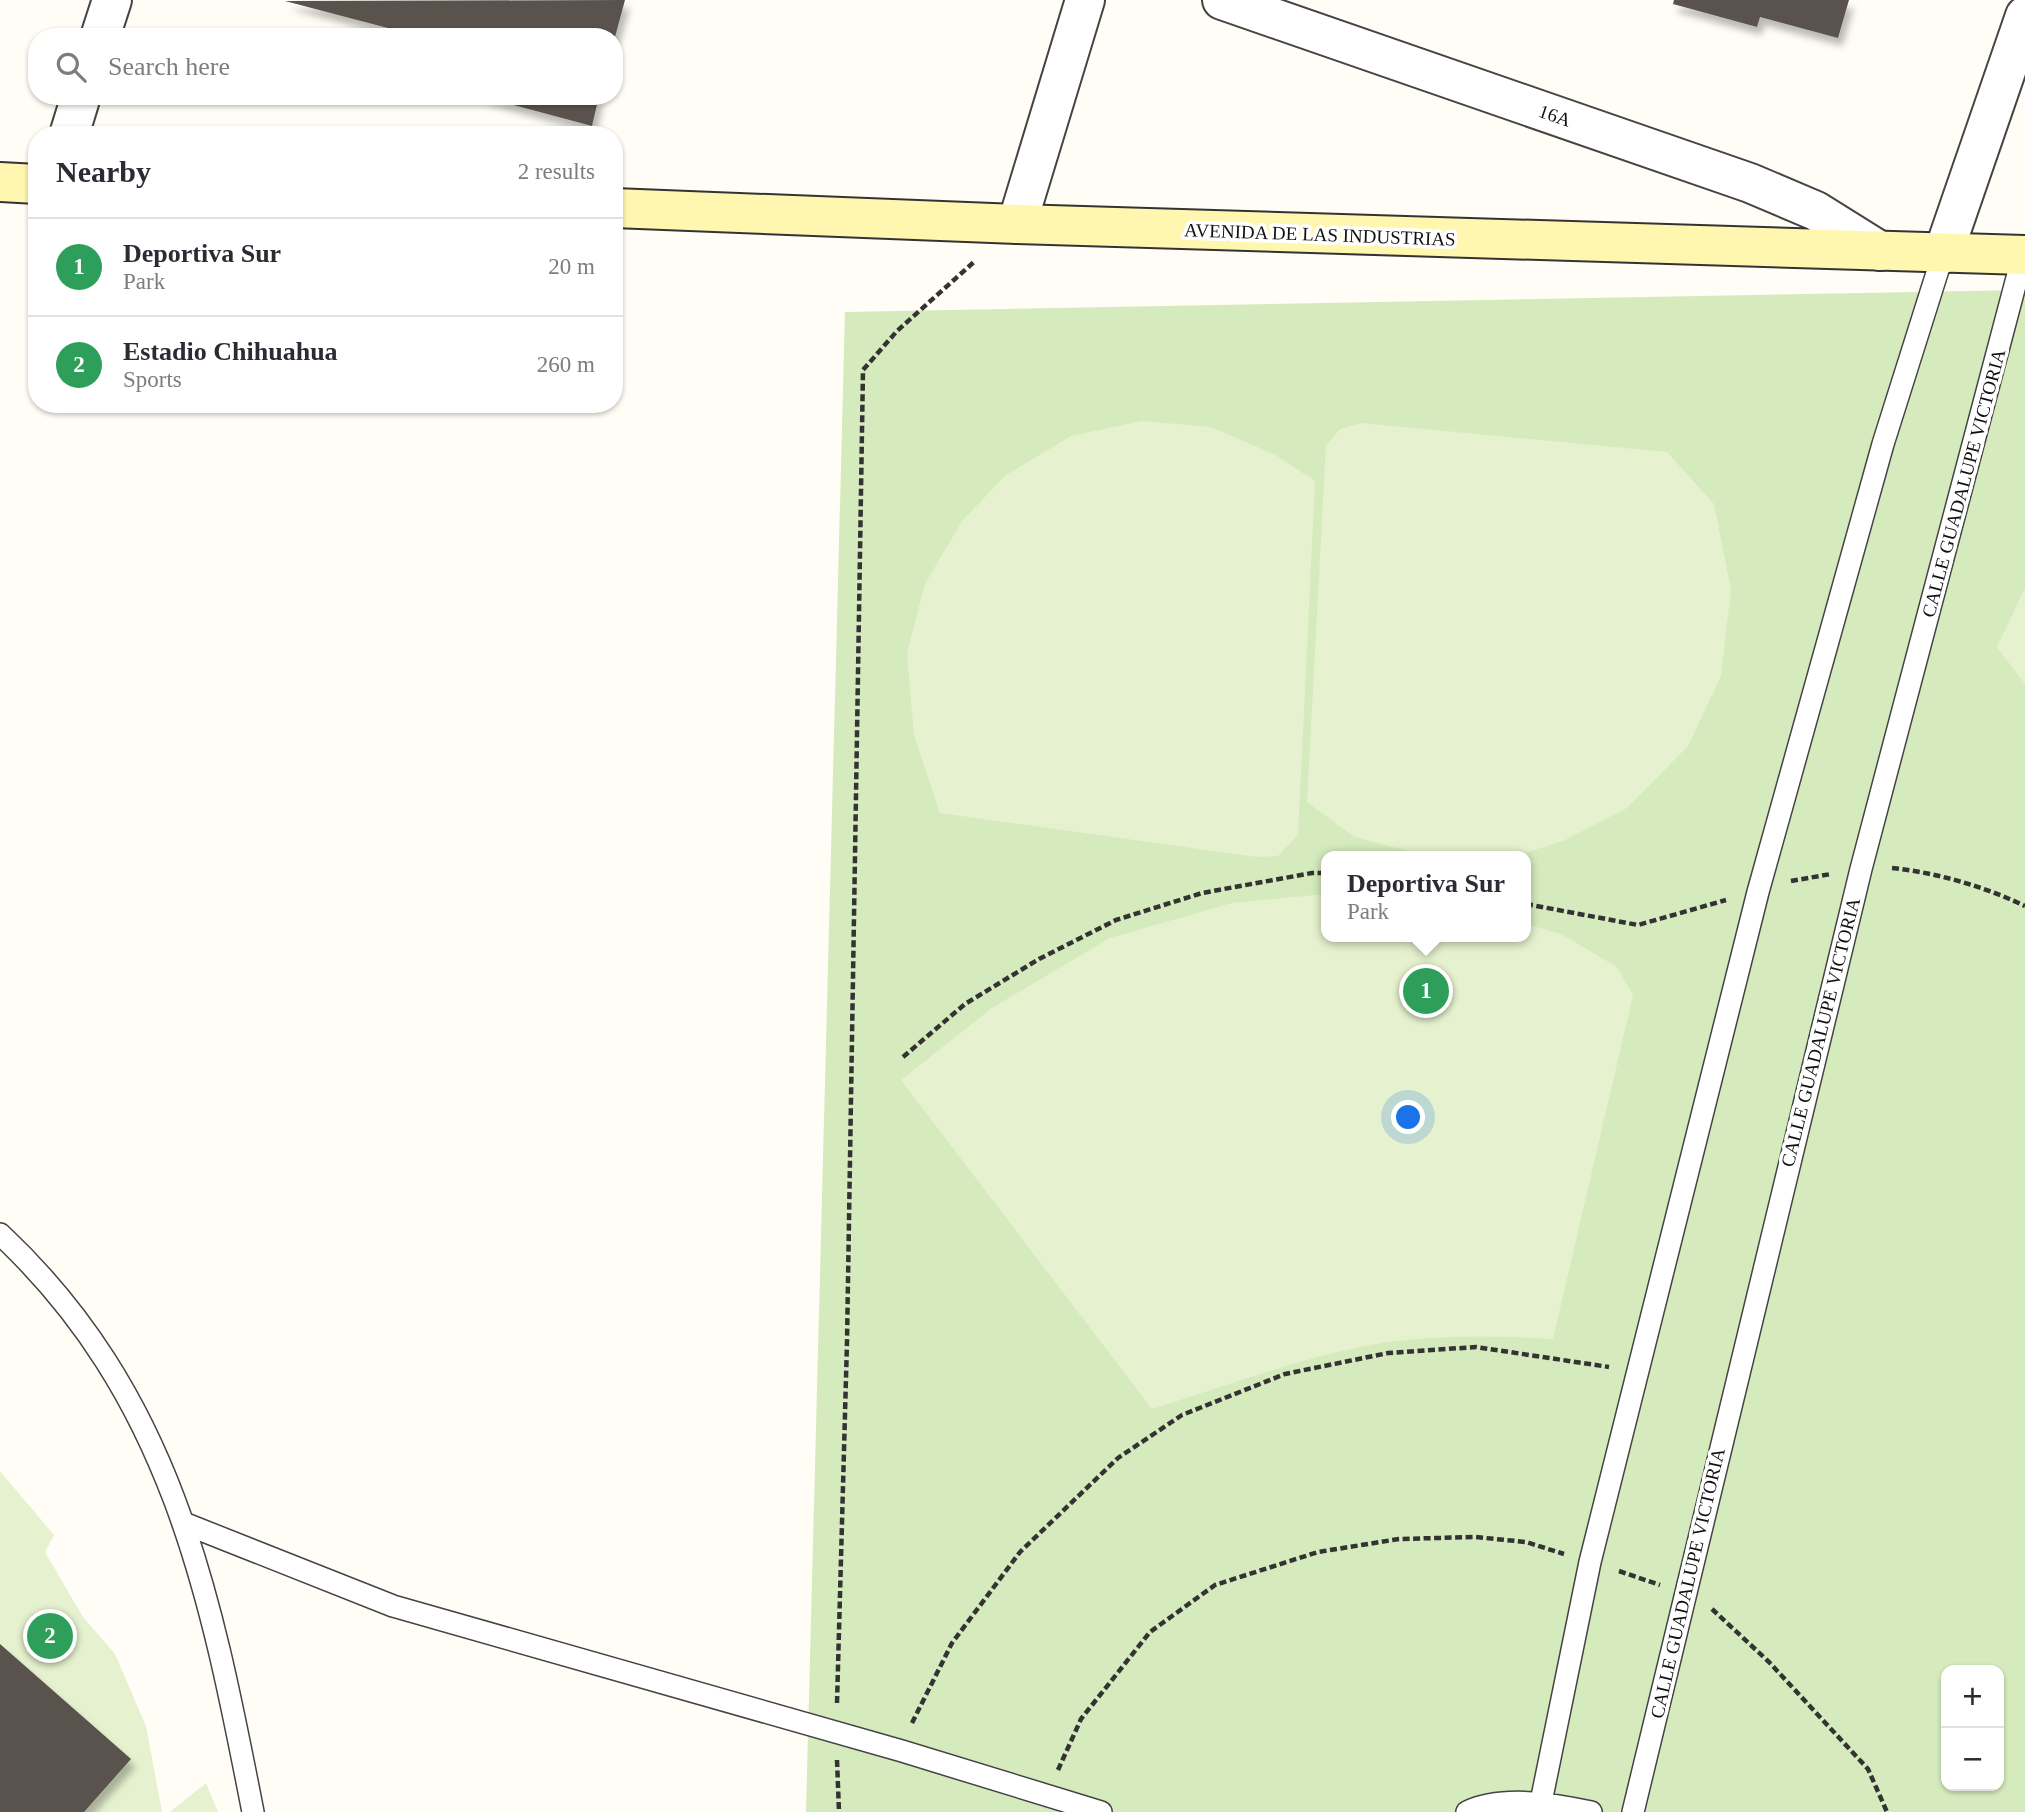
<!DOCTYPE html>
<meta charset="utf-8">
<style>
body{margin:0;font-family:Georgia,serif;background:#f2f2f3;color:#2b2b33}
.controls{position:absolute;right:21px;bottom:21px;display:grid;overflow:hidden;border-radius:14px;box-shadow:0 2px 5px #0004}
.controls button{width:63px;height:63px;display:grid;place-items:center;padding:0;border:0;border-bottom:2px solid #e1e1e2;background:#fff;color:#2b2b33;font:35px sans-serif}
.you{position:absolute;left:1409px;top:1118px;width:24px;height:24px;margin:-18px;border:5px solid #fff;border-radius:50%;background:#1a73e8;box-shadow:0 0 0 10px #1a73e833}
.badge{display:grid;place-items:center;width:46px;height:46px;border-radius:50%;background:#c4262e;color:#fff;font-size:23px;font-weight:700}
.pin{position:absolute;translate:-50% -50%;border:4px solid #fff;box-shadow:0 2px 7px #0006}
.popup{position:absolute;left:1321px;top:851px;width:210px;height:91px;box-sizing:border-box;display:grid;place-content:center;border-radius:14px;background:#fff;filter:drop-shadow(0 2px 5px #0005);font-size:23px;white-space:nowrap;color:#7c7c81}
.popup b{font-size:26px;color:#2b2b33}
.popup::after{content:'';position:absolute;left:50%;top:100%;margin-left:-14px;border:14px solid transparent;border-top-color:#fff}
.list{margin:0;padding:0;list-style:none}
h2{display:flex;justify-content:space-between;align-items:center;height:91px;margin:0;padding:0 28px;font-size:30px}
h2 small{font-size:23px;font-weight:400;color:#7c7c81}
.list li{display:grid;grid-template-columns:46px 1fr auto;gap:21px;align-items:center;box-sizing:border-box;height:98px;padding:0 28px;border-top:2px solid #e1e1e2}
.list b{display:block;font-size:26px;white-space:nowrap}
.list p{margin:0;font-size:23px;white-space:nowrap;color:#7c7c81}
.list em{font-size:23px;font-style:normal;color:#7c7c81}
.icon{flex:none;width:38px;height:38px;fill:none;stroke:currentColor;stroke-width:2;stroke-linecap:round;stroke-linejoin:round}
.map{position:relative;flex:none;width:2025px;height:1812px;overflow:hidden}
.search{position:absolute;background:#fff;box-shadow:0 2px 5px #0004;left:28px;top:28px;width:595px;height:77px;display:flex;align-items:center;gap:18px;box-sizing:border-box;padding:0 24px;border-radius:28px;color:#7c7c81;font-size:26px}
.panel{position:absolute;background:#fff;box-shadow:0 2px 5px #0004;left:28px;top:126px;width:595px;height:287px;border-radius:28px}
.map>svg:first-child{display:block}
.green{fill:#d5ebbd;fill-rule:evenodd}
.pitch{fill:#e6f2cf}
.building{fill:#5a524d;filter:url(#shadow)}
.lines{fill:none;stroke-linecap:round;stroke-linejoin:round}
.service-casing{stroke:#444;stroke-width:24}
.minor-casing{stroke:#444;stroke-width:42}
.secondary-casing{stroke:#333;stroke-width:42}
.path{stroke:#333;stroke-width:4.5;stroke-dasharray:7 3.5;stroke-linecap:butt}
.service{stroke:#fff;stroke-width:21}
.minor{stroke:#fff;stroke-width:38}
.secondary{stroke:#fff6b0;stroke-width:38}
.labels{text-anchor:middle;stroke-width:7;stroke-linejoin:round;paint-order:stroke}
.street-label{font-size:19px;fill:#111;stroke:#fff}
</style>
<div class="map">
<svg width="2025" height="1812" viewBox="0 0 2025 1812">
<defs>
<filter id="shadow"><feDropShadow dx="4.5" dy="8" stdDeviation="3.5" flood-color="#0004"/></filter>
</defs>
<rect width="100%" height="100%" fill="#fffdf5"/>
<path class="green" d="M2025,290V1812H806L845,312ZM1326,856H1526V937H1326ZM1946,1670H1999V1786H1946Z"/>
<path class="pitch" d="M1142,421L1211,427L1274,454L1315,481L1298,835L1278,856L1257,857L940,813L914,735L907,653L925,584L962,521L1006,475L1071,436Z
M1361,423L1667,452L1714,504L1731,590L1721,676L1688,746L1627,808L1563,841L1515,856H1425L1353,836L1307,802L1326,445L1340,429Z
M2025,588V684L1997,647Z
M1326,894V937H1526V924L1561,934L1617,967L1633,995L1553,1339C1486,1335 1417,1334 1351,1349C1283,1364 1219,1388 1152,1409L901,1080L992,1008L1110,938L1232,903Z
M0,1471L54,1535L45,1552L83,1617L115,1654L146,1726L162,1812H0Z
M206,1783L218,1812H170Z"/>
<path class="building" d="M625,0L615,37H422L285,1Z
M1674,0H1849L1838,38L1760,17L1757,27L1673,4Z
M480,96H599L592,126Z
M0,1644L131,1759L84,1812H0Z"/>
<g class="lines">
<defs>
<path id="service" d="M0,1234C171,1394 210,1591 253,1812
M186,1524L393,1606L902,1751L1101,1812
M1541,1802L1590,1562L1758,892L1883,444L1943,254
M1467,1812C1502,1795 1554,1804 1591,1812
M1633,1812L1861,869L2023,255"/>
<path id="minor" d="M1222,0L1750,183L1816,211L1880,251
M100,37L112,0
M69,135L81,96
M1017,224L1085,0
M1943,254L2025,16"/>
<path id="secondary" d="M0,182L37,184
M614,208L1017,224L2025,255"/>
</defs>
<use href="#service" class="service-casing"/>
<use href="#minor" class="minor-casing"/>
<use href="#secondary" class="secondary-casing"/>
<path class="path" d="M1892,868C1938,873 1983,886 2025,906
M1791,881L1831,874
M1526,904L1638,925L1726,900
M903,1057L965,1004L1039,959L1116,920L1202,893L1312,873H1326
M1619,1571L1660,1585
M1712,1609L1769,1662L1868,1769L1887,1812
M837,1703L847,1342L863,370L897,331L975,261
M912,1723L952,1643L1020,1552L1118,1458L1182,1415L1285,1374L1388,1353L1476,1347L1609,1367
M837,1760L839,1812
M1058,1770L1081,1719L1150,1632L1215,1585L1318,1552L1399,1539L1475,1537L1526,1542L1564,1554"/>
<use href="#service" class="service"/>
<use href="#minor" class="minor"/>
<use href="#secondary" class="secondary"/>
</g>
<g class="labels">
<g class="street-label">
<text transform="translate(1555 115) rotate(19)" y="7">16A</text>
<text transform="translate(1320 234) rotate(2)" y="7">AVENIDA DE LAS INDUSTRIAS</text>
<text transform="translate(1963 483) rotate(-75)" y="7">CALLE GUADALUPE VICTORIA</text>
<text transform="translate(1820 1032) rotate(-76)" y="7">CALLE GUADALUPE VICTORIA</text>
<text transform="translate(1687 1583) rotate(-77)" y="7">CALLE GUADALUPE VICTORIA</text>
</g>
</g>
</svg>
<div class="controls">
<button>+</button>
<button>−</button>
</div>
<div class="you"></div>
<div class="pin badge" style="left:1426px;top:991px;background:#2e9e5b">1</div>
<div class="popup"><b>Deportiva Sur</b>Park</div>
<div class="pin badge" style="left:50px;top:1636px;background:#2e9e5b">2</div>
<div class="search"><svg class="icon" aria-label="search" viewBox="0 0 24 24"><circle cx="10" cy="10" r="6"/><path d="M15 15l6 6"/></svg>Search here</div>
<section class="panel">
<h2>Nearby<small>2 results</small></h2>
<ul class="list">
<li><span class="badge" style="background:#2e9e5b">1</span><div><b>Deportiva Sur</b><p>Park</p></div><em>20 m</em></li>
<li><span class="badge" style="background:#2e9e5b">2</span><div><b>Estadio Chihuahua</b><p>Sports</p></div><em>260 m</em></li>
</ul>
</section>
</div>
